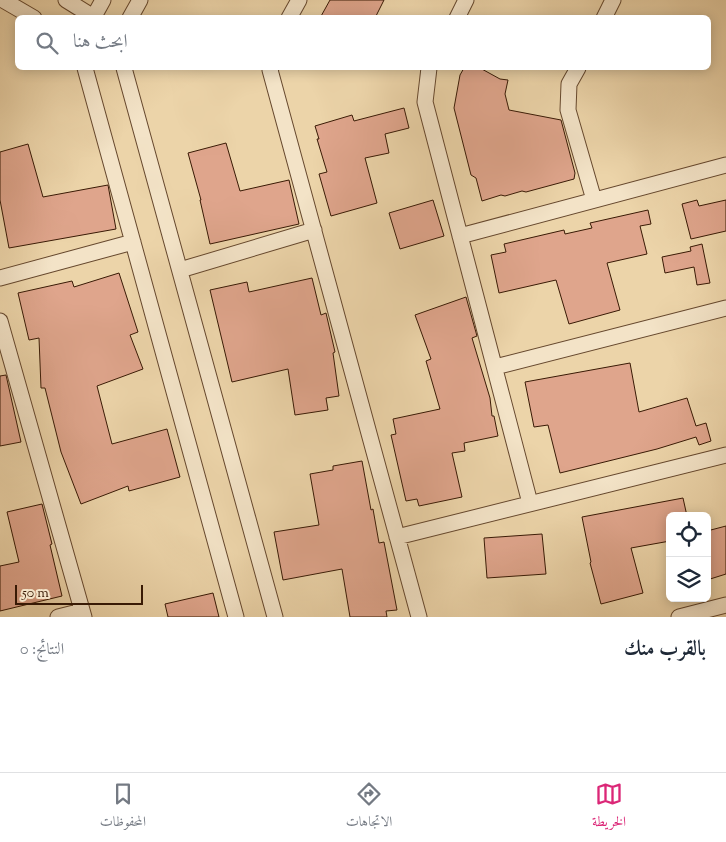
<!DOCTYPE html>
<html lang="ar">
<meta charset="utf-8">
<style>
body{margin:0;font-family:"Sorts Mill Goudy",Amiri,serif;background:#f6f6f7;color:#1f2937;direction:rtl}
.controls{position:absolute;right:15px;bottom:15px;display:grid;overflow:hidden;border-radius:8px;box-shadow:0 2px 12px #0003}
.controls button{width:45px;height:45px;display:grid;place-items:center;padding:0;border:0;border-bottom:1px solid #e0e1e3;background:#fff;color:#1f2937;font:25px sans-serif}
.scale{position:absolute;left:15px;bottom:12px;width:128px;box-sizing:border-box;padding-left:5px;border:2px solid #391a05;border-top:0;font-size:14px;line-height:18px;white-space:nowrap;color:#391a05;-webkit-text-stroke:4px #f3e3c7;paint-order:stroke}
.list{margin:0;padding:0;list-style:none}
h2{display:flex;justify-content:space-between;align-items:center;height:65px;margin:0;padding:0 20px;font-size:21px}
h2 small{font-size:16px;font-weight:400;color:#747a83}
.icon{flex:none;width:28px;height:28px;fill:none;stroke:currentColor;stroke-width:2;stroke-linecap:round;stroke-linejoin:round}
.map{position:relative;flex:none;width:726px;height:617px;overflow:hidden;direction:ltr}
.search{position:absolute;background:#fff;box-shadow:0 2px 12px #0003;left:15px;right:15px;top:15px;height:55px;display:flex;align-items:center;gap:12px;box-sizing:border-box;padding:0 18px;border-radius:8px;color:#747a83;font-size:19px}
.sheet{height:155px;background:#fff}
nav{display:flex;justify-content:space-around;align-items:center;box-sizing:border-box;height:70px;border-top:1px solid #e0e1e3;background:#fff;font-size:14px;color:#747a83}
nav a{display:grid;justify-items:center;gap:2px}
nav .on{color:#db2777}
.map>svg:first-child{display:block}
.building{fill:#dfa58c;stroke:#391a05}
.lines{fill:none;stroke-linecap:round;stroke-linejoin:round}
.street-casing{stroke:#66482e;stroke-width:17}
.street{stroke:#f3e3c7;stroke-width:15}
</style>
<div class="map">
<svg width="726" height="617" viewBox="0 0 726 617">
<rect width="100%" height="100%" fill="#ecd4a9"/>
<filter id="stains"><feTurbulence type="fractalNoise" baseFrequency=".004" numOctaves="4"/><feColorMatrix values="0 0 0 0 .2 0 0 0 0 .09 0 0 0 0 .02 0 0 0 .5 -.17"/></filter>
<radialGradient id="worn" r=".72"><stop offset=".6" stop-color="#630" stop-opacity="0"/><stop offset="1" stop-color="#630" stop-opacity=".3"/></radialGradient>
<path class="building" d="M330,0H384L375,18H320Z
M464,68H480L500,79L508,80L505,94L509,110L561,120L575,173L574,179L526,192L522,191L505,196L501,195L482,201L476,178L471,175L454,108L460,75Z
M404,108L409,128L385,134L389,153L365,158L377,203L331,216L319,174L327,172L317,139H319L315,126L352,115L354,121Z
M226,143L240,191L289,180L299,224L210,244L200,200H201L188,153Z
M28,144L43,197L108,185L116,229L9,248L0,200V152Z
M433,200L444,236L400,249L389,213Z
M697,200L699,206L726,200V231L691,239L682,204Z
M648,210L651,224L640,226L647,254L607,263L620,310L569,324L556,280L499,293L491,255L506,252L504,244L564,230L565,234L592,228L590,223Z
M702,244L710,283L697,285L694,267L665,273L662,257L691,251L690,247Z
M119,273L138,332L130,335L143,369L97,386L112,444L167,429L180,477L129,491L128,486L81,504L61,452L45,388H41L39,338L29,340L18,293L72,281L74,287Z
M312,278L321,315L326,313L335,352L333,353L339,396L326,398L328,410L295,415L288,369L232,382L210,290L247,282L249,292Z
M466,297L477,336L472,338L490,398L492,416H494L498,436L464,443L465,451L452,453L462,497L419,506L417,499L406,501L391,435L396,434L393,419L440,409L426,361L431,359L415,315Z
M630,363L639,412L687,398L696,426L706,423L711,441L699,445L696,437L657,449L560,473L548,425L534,427L525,382Z
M6,375L21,442L0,446V376Z
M362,461L371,510L373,509L379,543L384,542L397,610L386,611L387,617H350L342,569L283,580L274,532L319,525L310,474L333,470V466Z
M683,498L687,516H670V541L631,548L643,593L601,604L590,563L591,562L582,517Z
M42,504L52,544L50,545L62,596L0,611V566L19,562L7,512Z
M726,526V574L707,580V531Z
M542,534L546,574L487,578L484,538Z
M213,593L219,617H168L165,604Z"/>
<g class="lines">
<defs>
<path id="street" d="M3,0L34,18
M66,0L95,18
M93,18L103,0
M130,18L140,0
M289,18L299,0
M457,18L466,0
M604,18L613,0
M85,68L236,617
M124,68L275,617
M271,68L270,70L419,617
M429,68L425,102L530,503
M578,68L569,84L568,110L594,200
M460,236L726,165
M180,270L314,230
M0,278L133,242
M0,321L84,617
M495,367L726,308
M397,537L726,455
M58,617L82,611
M679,617L726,605"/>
</defs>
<use href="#street" class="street-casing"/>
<use href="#street" class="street"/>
</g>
<rect width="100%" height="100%" filter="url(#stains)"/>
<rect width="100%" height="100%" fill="url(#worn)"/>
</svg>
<div class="controls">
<button><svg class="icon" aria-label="locate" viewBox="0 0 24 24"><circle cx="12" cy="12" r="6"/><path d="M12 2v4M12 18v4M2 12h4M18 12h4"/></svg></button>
<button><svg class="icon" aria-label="layers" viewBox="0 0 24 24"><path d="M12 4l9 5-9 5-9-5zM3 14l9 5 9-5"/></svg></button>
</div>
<div class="scale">50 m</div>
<div class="search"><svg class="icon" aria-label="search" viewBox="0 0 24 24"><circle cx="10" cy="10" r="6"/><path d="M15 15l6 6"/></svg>ابحث هنا</div>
</div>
<section class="sheet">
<h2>بالقرب منك<small>النتائج: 0</small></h2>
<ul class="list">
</ul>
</section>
<nav>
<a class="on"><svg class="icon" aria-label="map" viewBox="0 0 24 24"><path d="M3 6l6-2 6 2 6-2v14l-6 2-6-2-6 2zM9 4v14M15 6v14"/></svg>الخريطة</a>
<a><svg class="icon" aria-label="directions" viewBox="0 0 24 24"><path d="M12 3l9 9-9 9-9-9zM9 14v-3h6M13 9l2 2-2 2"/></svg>الاتجاهات</a>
<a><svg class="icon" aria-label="saved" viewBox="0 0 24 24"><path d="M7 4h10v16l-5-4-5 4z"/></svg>المحفوظات</a>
</nav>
